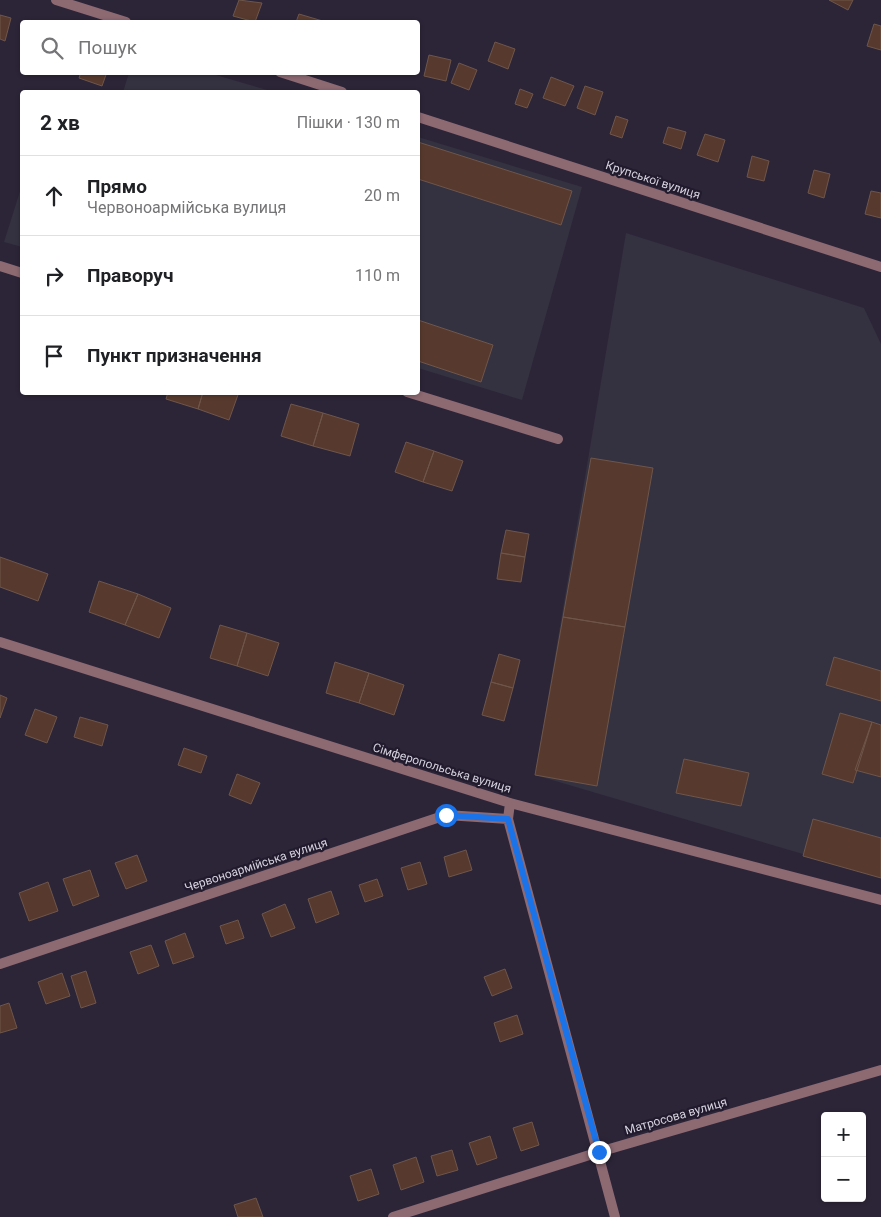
<!DOCTYPE html>
<html lang="uk">
<meta charset="utf-8">
<style>
body{margin:0;font-family:Roboto,sans-serif;background:#f2f2f2;color:#202124}
.controls{position:absolute;right:15px;bottom:15px;display:grid;overflow:hidden;border-radius:5px;box-shadow:0 1px 4px #0004}
.controls button{width:45px;height:45px;display:grid;place-items:center;padding:0;border:0;border-bottom:1px solid #e0e0e0;background:#fff;color:#202124;font:25px sans-serif}
.stop{position:absolute;width:15px;height:15px;margin:-11px;border:4px solid #1a73e8;border-radius:50%;background:#fff}
.stop.end{background:#1a73e8;border-color:#fff;box-shadow:0 1px 5px #0008}
.list{margin:0;padding:0;list-style:none}
h2{display:flex;justify-content:space-between;align-items:center;height:65px;margin:0;padding:0 20px;font-size:21px}
h2 small{font-size:16px;font-weight:400;color:#757577}
.list li{display:grid;grid-template-columns:32px 1fr auto;gap:15px;align-items:center;box-sizing:border-box;height:80px;padding:0 20px;border-top:1px solid #e0e0e0}
.list b{display:block;font-size:19px;white-space:nowrap}
.list p{margin:0;font-size:16px;white-space:nowrap;color:#757577}
.list em{font-size:16px;font-style:normal;color:#757577}
.icon{flex:none;width:28px;height:28px;fill:none;stroke:currentColor;stroke-width:2;stroke-linecap:round;stroke-linejoin:round}
.map{position:relative;flex:none;width:881px;height:1217px;overflow:hidden}
.search{position:absolute;background:#fff;box-shadow:0 1px 4px #0004;left:20px;top:20px;width:400px;height:55px;display:flex;align-items:center;gap:12px;box-sizing:border-box;padding:0 18px;border-radius:5px;color:#757577;font-size:19px}
.panel{position:absolute;background:#fff;box-shadow:0 1px 4px #0004;left:20px;top:90px;width:400px;height:305px;border-radius:5px}
.map>svg:first-child{display:block}
.industrial{fill:#343141}
.building{fill:#573a2d;stroke:#6e564b}
.lines{fill:none;stroke-linecap:round;stroke-linejoin:round}
.minor{stroke:#8d6972;stroke-width:10}
.route{stroke:#1a73e8;stroke-width:6}
.labels{text-anchor:middle;stroke-width:4.5;stroke-linejoin:round;paint-order:stroke}
.street-label{font-size:12px;fill:#d6d2df;stroke:#221b2e}
</style>
<div class="map">
<svg width="881" height="1217" viewBox="0 0 881 1217">
<rect width="100%" height="100%" fill="#2c2538"/>
<path class="industrial" d="M129,73H209L274,92H123Z
M418,137L582,187L522,400L418,368Z
M22,185V247L4,242Z
M626,233L864,308L881,344V877L535,775Z"/>
<path class="building" d="M239,0L262,3L255,22L233,16Z
M829,0H853L848,10Z
M299,14L326,22H296Z
M0,15L11,18L5,41L0,39Z
M874,24L881,26V50L867,46Z
M495,42L515,49L508,69L488,61Z
M429,55L451,60L446,81L424,76Z
M459,63L477,70L469,90L451,83Z
M81,72H107L102,86L79,78Z
M551,77L574,86L565,106L543,98Z
M585,86L603,92L595,115L577,108Z
M520,89L533,94L527,108L515,104Z
M616,116L628,120L622,138L610,134Z
M668,127L686,132L681,149L663,143Z
M705,134L725,140L718,162L697,155Z
M418,142L572,191L561,225L418,179Z
M752,156L769,161L764,181L747,177Z
M814,170L830,174L824,198L808,193Z
M871,191L881,193V218L865,214Z
M418,320L493,345L481,382L418,361Z
M168,392H203L198,409L166,399Z
M203,392H239L229,420L198,409Z
M291,404L323,413L313,446L281,436Z
M323,413L359,424L350,456L313,446Z
M406,442L434,451L423,482L395,472Z
M434,451L463,461L452,491L423,482Z
M591,458L653,468L625,627L563,617Z
M506,530L529,534L525,557L501,553Z
M501,553L525,557L521,582L497,579Z
M0,557L48,574L38,601L0,587Z
M99,581L138,594L125,625L89,612Z
M138,594L171,608L159,638L125,625Z
M563,617L625,627L597,786L535,775Z
M220,625L247,633L237,666L210,658Z
M247,633L279,643L268,676L237,666Z
M499,654L520,660L513,688L491,682Z
M834,657L881,671V701L826,685Z
M335,662L369,673L359,703L326,693Z
M369,673L404,685L394,715L359,703Z
M491,682L513,688L504,721L482,715Z
M0,695L7,698L0,718Z
M35,709L57,717L47,743L25,735Z
M840,713L872,722L853,783L822,774Z
M80,717L108,725L102,746L74,737Z
M872,722L881,725V777L855,770Z
M184,748L207,756L201,773L178,765Z
M684,759L749,773L741,806L676,793Z
M237,774L260,783L251,804L229,795Z
M813,819L881,838V878L803,856Z
M466,850L472,870L449,877L444,857Z
M137,855L147,881L126,889L115,863Z
M420,862L427,884L408,890L401,868Z
M90,870L99,896L73,906L63,879Z
M377,879L383,896L365,902L359,885Z
M48,882L58,911L29,921L19,893Z
M331,891L339,914L316,923L308,899Z
M285,904L295,928L271,937L262,914Z
M238,920L244,938L226,944L220,926Z
M185,933L194,957L173,964L165,941Z
M151,945L159,966L138,974L130,952Z
M505,969L512,988L492,996L484,977Z
M86,971L96,1003L81,1008L71,976Z
M62,973L70,996L46,1004L38,982Z
M9,1003L17,1028L0,1033V1006Z
M517,1015L523,1034L500,1042L494,1023Z
M532,1122L539,1145L521,1151L513,1128Z
M490,1136L497,1158L477,1165L469,1143Z
M452,1150L458,1170L437,1176L431,1156Z
M416,1157L424,1182L401,1190L393,1165Z
M371,1169L379,1194L358,1201L350,1176Z
M256,1198L263,1217H238L234,1205Z"/>
<g class="lines">
<path class="minor" d="M56,0L126,22
M280,72L342,92
M418,117L881,267
M0,266L22,273
M407,392L558,439
M0,642L510,803L881,900
M508,819L615,1217
M0,964L446,815L508,819L510,803
M393,1217L599,1152L881,1070"/>
</g>
<g class="lines">
<path class="route" d="M446,815L508,819L599,1152"/>
</g>
<g class="labels">
<g class="street-label">
<text transform="translate(653 180) rotate(18)" y="4">Крупської вулиця</text>
<text transform="translate(442 768) rotate(17)" y="4">Сімферопольська вулиця</text>
<text transform="translate(256 865) rotate(-18)" y="4">Червоноармійська вулиця</text>
<text transform="translate(676 1116) rotate(-16)" y="4">Матросова вулиця</text>
</g>
</g>
</svg>
<div class="controls">
<button>+</button>
<button>−</button>
</div>
<div class="stop" style="left:446px;top:815px"></div>
<div class="stop end" style="left:599px;top:1152px"></div>
<div class="search"><svg class="icon" aria-label="search" viewBox="0 0 24 24"><circle cx="10" cy="10" r="6"/><path d="M15 15l6 6"/></svg>Пошук</div>
<section class="panel">
<h2>2 хв<small>Пішки · 130 m</small></h2>
<ul class="list">
<li><svg class="icon" aria-label="ahead" viewBox="0 0 24 24"><path d="M12 20V5M6 11l6-6 6 6"/></svg><div><b>Прямо</b><p>Червоноармійська вулиця</p></div><em>20 m</em></li>
<li><svg class="icon" aria-label="right" viewBox="0 0 24 24"><path d="M7 20v-9h11M14 6l5 5-5 5"/></svg><div><b>Праворуч</b></div><em>110 m</em></li>
<li><svg class="icon" aria-label="arrive" viewBox="0 0 24 24"><path d="M6 21V4h12l-3 4 3 4H6"/></svg><div><b>Пункт призначення</b></div></li>
</ul>
</section>
</div>
